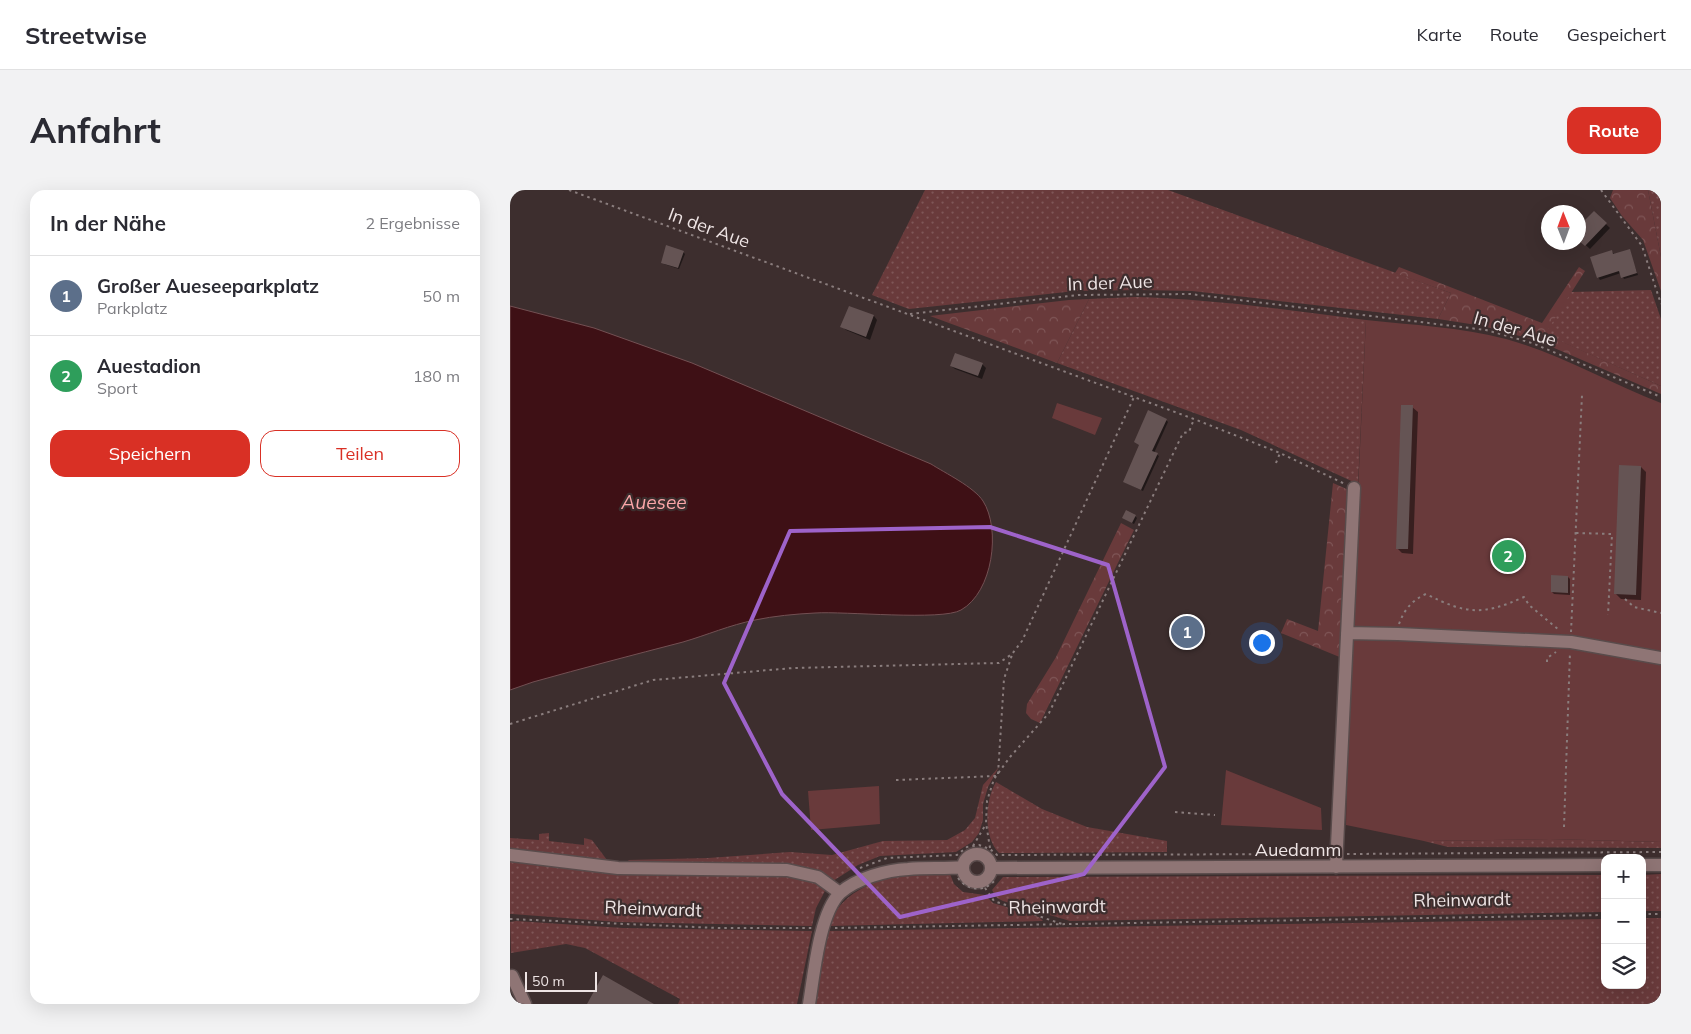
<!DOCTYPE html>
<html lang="de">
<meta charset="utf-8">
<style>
body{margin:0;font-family:Mulish,sans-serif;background:#f2f2f3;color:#2b2b33}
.controls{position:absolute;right:15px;bottom:15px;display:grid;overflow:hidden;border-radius:10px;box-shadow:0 5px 20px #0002}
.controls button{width:45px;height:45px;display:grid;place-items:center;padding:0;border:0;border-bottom:1px solid #e1e1e2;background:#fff;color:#2b2b33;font:25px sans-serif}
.compass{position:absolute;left:1031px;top:15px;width:45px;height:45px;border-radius:50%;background:#fff;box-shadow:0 5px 20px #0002;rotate:359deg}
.scale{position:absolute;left:15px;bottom:12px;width:72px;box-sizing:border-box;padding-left:5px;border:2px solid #eee4e4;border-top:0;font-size:14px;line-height:18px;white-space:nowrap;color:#eee4e4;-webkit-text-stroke:4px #3d2e2e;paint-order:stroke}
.you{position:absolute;left:751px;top:452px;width:18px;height:18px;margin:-12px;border:4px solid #fff;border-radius:50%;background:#1a73e8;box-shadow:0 0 0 8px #1a73e833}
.badge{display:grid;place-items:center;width:32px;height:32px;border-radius:50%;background:#d93025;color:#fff;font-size:16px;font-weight:700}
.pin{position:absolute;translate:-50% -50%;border:2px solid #fff;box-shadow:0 1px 5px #0006}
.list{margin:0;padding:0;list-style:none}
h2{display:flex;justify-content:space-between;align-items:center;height:65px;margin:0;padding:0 20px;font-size:21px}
h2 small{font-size:16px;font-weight:400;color:#7c7c81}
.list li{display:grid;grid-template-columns:32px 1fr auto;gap:15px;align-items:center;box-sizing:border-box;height:80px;padding:0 20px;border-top:1px solid #e1e1e2}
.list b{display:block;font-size:19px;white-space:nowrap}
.list p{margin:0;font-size:16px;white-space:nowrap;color:#7c7c81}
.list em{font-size:16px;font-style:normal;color:#7c7c81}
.actions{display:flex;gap:10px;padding:15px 20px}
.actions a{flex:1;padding:11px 0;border:1px solid #d93025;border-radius:15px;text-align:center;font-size:18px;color:#d93025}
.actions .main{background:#d93025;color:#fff}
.icon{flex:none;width:28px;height:28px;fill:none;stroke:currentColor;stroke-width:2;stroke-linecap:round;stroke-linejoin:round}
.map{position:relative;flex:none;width:1151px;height:814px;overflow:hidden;border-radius:15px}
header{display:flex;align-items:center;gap:30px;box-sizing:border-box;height:70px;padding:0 25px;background:#fff;border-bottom:1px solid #e1e1e2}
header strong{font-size:24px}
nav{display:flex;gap:28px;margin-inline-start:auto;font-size:18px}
.intro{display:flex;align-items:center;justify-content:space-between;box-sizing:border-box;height:120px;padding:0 30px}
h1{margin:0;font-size:35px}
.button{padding:12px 22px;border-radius:15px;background:#d93025;color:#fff;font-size:18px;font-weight:700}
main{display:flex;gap:30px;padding:0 30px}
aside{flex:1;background:#fff;border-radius:15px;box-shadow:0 5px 20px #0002}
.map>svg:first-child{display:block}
.grass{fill:url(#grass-dots)}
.forest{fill:url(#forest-crowns)}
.green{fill:#693a3b}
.water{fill:#3e1015;stroke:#735053}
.shadow{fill:#0007}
.building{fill:#655454}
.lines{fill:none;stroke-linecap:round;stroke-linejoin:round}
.minor-casing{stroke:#594b4b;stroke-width:15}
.path{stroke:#8a7d7d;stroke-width:2;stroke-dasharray:2.5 4;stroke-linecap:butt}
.minor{stroke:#8f7575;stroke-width:12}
.marked{fill:none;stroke:#9e63ca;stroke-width:4;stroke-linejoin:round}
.labels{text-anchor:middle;stroke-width:4.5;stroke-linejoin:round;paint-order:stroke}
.street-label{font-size:18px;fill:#eee4e4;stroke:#3d2e2e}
.water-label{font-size:19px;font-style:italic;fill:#fca6a8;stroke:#3d2e2e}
</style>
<header>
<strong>Streetwise</strong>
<nav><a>Karte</a><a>Route</a><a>Gespeichert</a></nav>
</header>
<div class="intro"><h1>Anfahrt</h1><a class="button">Route</a></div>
<main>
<aside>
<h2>In der Nähe<small>2 Ergebnisse</small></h2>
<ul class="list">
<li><span class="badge" style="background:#5c6f8a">1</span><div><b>Großer Aueseeparkplatz</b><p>Parkplatz</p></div><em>50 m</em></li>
<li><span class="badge" style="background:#2e9e5b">2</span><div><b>Auestadion</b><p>Sport</p></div><em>180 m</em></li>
</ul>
<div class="actions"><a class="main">Speichern</a><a>Teilen</a></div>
</aside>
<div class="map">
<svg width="1151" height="814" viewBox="0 0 1151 814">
<defs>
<pattern id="grass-dots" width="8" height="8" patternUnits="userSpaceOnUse" patternTransform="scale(1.25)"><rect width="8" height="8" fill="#693a3b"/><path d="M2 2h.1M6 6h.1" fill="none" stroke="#7f5657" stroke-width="1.8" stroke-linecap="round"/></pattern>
<pattern id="forest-crowns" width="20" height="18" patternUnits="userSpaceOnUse" patternTransform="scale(1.25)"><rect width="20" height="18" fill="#693a3b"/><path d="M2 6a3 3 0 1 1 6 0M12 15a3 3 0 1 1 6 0" fill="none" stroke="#7f5657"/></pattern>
</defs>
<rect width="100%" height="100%" fill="#3d2e2e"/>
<path class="grass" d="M415,0H658L941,103L928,129L682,101L631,100L565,101L399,119L362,105Z
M1138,0H1151V67Z
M1141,100L1151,129V196L1034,144L1061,102Z
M625,107C703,109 779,120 856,130L848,294L731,240L547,173L579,109Z
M489,577L478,597L473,614V630L469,643L462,652L446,662L370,666L348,675L323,691L315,686L122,675L118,670L198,668L280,662L322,665L373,651L437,650L455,640L465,628L473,595Z
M486,592L532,619L577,637L657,651V662L489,663C473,647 475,610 486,592Z
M39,643V651L74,655V648L82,650L100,674L0,661V648L29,650V644Z
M1040,649L1151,652V658L938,657L914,651Z
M0,671L277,685L306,692L316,699L306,718L302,736L108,732L2,724H0Z
M392,684H440L444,694L453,702L475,705L483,713L529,727L533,731L319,736C329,704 362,691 392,684Z
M1151,684V721H1132V685Z
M1095,685V722L560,731L493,711L487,708L482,700L493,687Z
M1132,728H1151V814H304L318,741L1095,729V795H1132Z
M6,731L113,738L302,741L287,814H168L170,809L75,758L56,754L1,763L0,732Z"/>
<path class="forest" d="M1103,0H1138L1151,67V101L1133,50L1112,26L1100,8Z
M889,77L1032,133L1069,77L1075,81L1035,144L1151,196V204L1028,151L973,136L928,129L941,103L885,83Z
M579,109L547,173L420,126L559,110Z
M823,293L841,301L832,468L771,443L777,429L808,441Z
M611,333L624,340L530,533L521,529L516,523L517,514L546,467Z"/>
<path class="green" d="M856,130C902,135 951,137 996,149C1050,164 1099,193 1151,213V652L1040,649L914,651L836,635L840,471Z
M547,213L592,228L585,245L542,228Z
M716,580L811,618L812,640L711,635Z
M369,596L370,634L301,640L298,601Z"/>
<path class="water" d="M0,116L84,138L182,173L421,274C435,283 464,297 473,311C491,339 483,402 451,420C432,431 334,421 305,423C285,424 264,426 245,430C220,435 197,445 173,452C123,465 73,478 23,492L0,500Z"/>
<path class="shadow" d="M1084,23L1100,38L1080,59L1068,48Z
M1119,61L1128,85L1114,89L1111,83L1090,90L1088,87L1102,62L1104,64Z
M173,62L175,64L169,79L154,74Z
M340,117L364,126L367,130L360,150L336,140L332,136Z
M472,174L476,178L472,189L445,179L441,176Z
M902,217L908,222L903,364L892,363L887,358Z
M656,230L658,232L644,263L649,266L633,301L614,292Z
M1131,277L1136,282L1131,410L1111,409L1106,404Z
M625,326L627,328L624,334L614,328Z
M1058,387L1060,389V405L1044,404L1042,402Z"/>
<path class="building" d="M1084,21L1097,33L1075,56L1068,50V37Z
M156,55L174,61L168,78L151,73Z
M1120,59L1127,83L1111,88L1109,81L1087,88L1080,67L1102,60L1103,64Z
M339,116L364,125L356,147L330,137Z
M445,163L473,173L468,186L440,176Z
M891,215H903L898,359H886Z
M638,220L657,229L642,261L648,263L631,300L613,292L629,255L624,252Z
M1109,275L1131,276L1126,405L1104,404Z
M616,320L626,325L622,333L612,328Z
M1041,385L1058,386V403L1041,402Z
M93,785L144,814H77Z"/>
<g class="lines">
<defs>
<path id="minor" d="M837,443L888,444L1061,452L1151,468
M453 678a14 14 0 1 1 28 0a14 14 0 1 1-28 0Z
M0,665L108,678L277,680L308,687L330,703
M1132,675H1151
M826,677L844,298
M482,678L1095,675
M2,786L15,814
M299,814C304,785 309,724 330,703C347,688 377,680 398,679C416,677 435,679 453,677"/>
</defs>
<use href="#minor" class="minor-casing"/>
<path class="path" d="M59,0L684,229L770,263L835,294
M1091,0L1132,56L1151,114
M400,124L568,105L680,104L976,140L1022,153L1151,207
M766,273L770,263
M1066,343L1102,344L1098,425
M1115,409L1124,417L1151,423
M889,434C894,420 902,410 916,404C956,424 972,426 1014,407L1019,415L1049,440
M1061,442L1072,205
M1037,472V468L1046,462
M0,534L143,490L283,478L489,473L502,464L512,451L624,207
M488,584L494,489L502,465
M386,590L486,586
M665,622L705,625
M1054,637L1060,462
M463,656L476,634
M480,658L476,633L477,611L484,589L500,567L539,523L673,243L679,242L684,229
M837,664L1151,662
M350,678L377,668L447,665L457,657L469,655L480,659L487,665L817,664
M448,688C458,702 476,702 486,689
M475,698L484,711L552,734
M1132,724H1151
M0,729L208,738H302
M325,738L1095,725"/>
<use href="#minor" class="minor"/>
</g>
<path class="marked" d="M480,337L598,375L655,577L574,684L390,727L272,604L214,493L280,341Z"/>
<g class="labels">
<g class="street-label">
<text transform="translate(199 38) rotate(20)" y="6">In der Aue</text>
<text transform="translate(600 93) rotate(-2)" y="6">In der Aue</text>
<text transform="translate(1005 139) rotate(16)" y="6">In der Aue</text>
<text x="788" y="666">Auedamm</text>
<text transform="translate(952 710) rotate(-1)" y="6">Rheinwardt</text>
<text transform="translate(547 717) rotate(-1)" y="6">Rheinwardt</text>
<text transform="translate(143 719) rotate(2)" y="6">Rheinwardt</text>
</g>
<g class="water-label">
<text x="144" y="319">Auesee</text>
</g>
</g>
</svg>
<div class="controls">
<button>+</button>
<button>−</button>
<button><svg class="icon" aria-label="layers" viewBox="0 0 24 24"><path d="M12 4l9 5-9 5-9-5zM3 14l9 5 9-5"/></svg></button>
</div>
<svg class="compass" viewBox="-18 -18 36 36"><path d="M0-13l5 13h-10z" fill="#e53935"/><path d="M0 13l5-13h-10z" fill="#7c7c81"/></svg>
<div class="scale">50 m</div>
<div class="you"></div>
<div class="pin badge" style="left:677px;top:442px;background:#5c6f8a">1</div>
<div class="pin badge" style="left:998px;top:366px;background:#2e9e5b">2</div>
</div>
</main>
